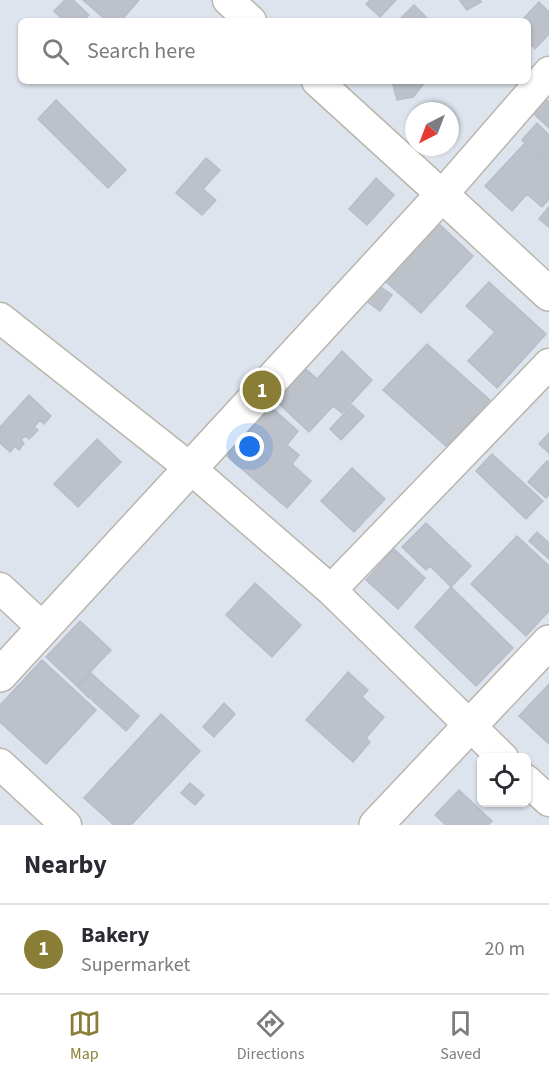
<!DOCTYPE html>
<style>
body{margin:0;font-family:"Source Sans 3",sans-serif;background:#f7f7f7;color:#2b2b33}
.controls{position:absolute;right:18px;bottom:18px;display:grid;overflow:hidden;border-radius:9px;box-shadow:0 2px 4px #0004}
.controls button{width:54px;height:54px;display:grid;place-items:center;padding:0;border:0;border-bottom:2px solid #e1e1e2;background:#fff;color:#2b2b33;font:30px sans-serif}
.compass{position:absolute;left:405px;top:102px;width:54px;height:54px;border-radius:50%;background:#fff;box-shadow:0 2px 4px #0004;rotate:222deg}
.you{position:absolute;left:250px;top:447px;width:21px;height:21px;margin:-15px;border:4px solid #fff;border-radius:50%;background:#1a73e8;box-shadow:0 0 0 9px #1a73e833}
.badge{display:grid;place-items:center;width:39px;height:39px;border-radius:50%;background:#8a7e36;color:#fff;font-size:20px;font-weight:700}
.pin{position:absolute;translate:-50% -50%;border:3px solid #fff;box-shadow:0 2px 6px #0006}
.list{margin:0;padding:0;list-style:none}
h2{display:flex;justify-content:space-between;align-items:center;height:78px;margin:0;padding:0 24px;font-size:26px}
h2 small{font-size:20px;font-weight:400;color:#7c7c81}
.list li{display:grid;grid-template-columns:39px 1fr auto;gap:18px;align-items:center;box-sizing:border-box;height:90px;padding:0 24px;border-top:2px solid #e1e1e2}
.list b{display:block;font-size:22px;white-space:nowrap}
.list p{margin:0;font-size:20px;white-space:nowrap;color:#7c7c81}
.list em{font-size:20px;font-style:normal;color:#7c7c81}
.icon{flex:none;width:33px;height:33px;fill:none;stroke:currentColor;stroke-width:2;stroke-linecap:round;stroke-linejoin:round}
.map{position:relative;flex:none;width:549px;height:825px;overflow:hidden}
.search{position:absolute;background:#fff;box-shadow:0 2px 4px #0004;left:18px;right:18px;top:18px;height:66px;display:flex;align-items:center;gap:15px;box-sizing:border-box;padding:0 21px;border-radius:9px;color:#7c7c81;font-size:22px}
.sheet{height:168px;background:#fff}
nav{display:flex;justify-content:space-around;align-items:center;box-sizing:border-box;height:84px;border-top:2px solid #e1e1e2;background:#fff;font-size:16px;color:#7c7c81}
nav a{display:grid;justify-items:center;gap:3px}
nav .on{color:#8a7e36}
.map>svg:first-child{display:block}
.building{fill:#bdc1ca;stroke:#b7bdca;stroke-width:1.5}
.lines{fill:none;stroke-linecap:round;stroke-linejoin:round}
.minor-casing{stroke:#b9b6ab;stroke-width:33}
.secondary-casing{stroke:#b9b6ab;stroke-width:36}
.minor{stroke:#fff;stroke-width:30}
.secondary{stroke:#fff;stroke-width:33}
</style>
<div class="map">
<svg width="549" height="825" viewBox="0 0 549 825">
<rect width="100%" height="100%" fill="#dee4ee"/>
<path class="building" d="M65,0H73L89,15L83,21H64L54,11Z
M83,0H139L121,21H107Z
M370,0H396L380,17L366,4Z
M480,0L481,2L467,10L460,1Z
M539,2L549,12V34L535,49L528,42V21H521Z
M414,5L430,21H398Z
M392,81H426L413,97L397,100Z
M56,100L126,170L108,188L38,119Z
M546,100L549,102V128L533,113Z
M537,123L549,135V165L522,140Z
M524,144L549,167V199L542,207L527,194L512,211L485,186Z
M206,158L220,170L203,189L216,200L202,215L176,193Z
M376,178L394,195L367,225L349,209Z
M549,207V227L539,219Z
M437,222L473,256L421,313L384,280Z
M489,282L546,334L497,388L468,361L495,332L466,306Z
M378,285L392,295L380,311L366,301Z
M427,344L490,400L447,447L383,390Z
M342,351L372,380L342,413L333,406L309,432L276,401L306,369L317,379Z
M29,395L51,416L44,424L40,420L34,427L38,430L29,439L25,436L21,440L24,443L19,450L15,446L10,452L0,443V427Z
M352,405L364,416L341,440L330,429Z
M271,407L298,431L287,445L299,455L292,464L311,481L287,508L227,456Z
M549,433V453L539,444Z
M97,439L121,462L78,507L54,484Z
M492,454L543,501L526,519L476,471Z
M547,461L549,462V495L546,498L528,482Z
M352,468L385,499L354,532L321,501Z
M426,523L471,566L451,587L430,566L426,570L402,547Z
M537,532L549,543V559L529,541Z
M517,536L549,566V611L526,636L471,584Z
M394,549L425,578L398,609L366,580Z
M255,583L301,625L272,657L226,615Z
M451,587L513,648L476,686L415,627Z
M80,621L111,650L77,686L46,657Z
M42,660L96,710L46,764L0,722V705Z
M348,672L368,690L362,697L384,717L366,738L370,742L353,762L306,720Z
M91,673L103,684L89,698L78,687Z
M549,684V744L519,716Z
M104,685L139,716L126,731L91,699Z
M224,703L235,714L214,737L203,727Z
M161,714L200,751L131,825H114L84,798Z
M190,783L204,795L195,805L181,793Z
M459,790L492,821L488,825H446L435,815Z"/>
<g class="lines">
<defs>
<path id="minor" d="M228,0L251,21
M317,81L442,195L549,72
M0,318L190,468L331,590L503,758
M0,588L43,628
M331,590L549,364
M0,764L66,825
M526,780L549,801"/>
<path id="secondary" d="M0,675L442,195L549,294
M376,825L549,642"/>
</defs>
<use href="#minor" class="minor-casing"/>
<use href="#secondary" class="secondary-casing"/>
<use href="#minor" class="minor"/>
<use href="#secondary" class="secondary"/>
</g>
</svg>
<div class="controls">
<button><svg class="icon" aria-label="locate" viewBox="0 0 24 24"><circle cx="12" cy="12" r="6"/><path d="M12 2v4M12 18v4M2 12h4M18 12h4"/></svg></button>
</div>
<svg class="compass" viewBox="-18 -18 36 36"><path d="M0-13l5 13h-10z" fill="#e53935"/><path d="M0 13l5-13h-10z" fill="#7c7c81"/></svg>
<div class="you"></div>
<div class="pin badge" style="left:262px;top:390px">1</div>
<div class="search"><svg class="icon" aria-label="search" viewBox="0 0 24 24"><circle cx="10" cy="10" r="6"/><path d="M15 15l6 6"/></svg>Search here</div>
</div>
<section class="sheet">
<h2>Nearby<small></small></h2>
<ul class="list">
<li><span class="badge">1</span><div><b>Bakery</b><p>Supermarket</p></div><em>20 m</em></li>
</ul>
</section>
<nav>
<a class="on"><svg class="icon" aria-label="map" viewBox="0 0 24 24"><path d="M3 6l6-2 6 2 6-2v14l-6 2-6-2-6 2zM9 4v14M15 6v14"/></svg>Map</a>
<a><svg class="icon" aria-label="directions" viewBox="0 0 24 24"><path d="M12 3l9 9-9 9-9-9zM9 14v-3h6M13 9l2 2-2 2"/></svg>Directions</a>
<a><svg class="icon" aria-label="saved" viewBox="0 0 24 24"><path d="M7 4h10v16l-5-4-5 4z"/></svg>Saved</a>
</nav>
